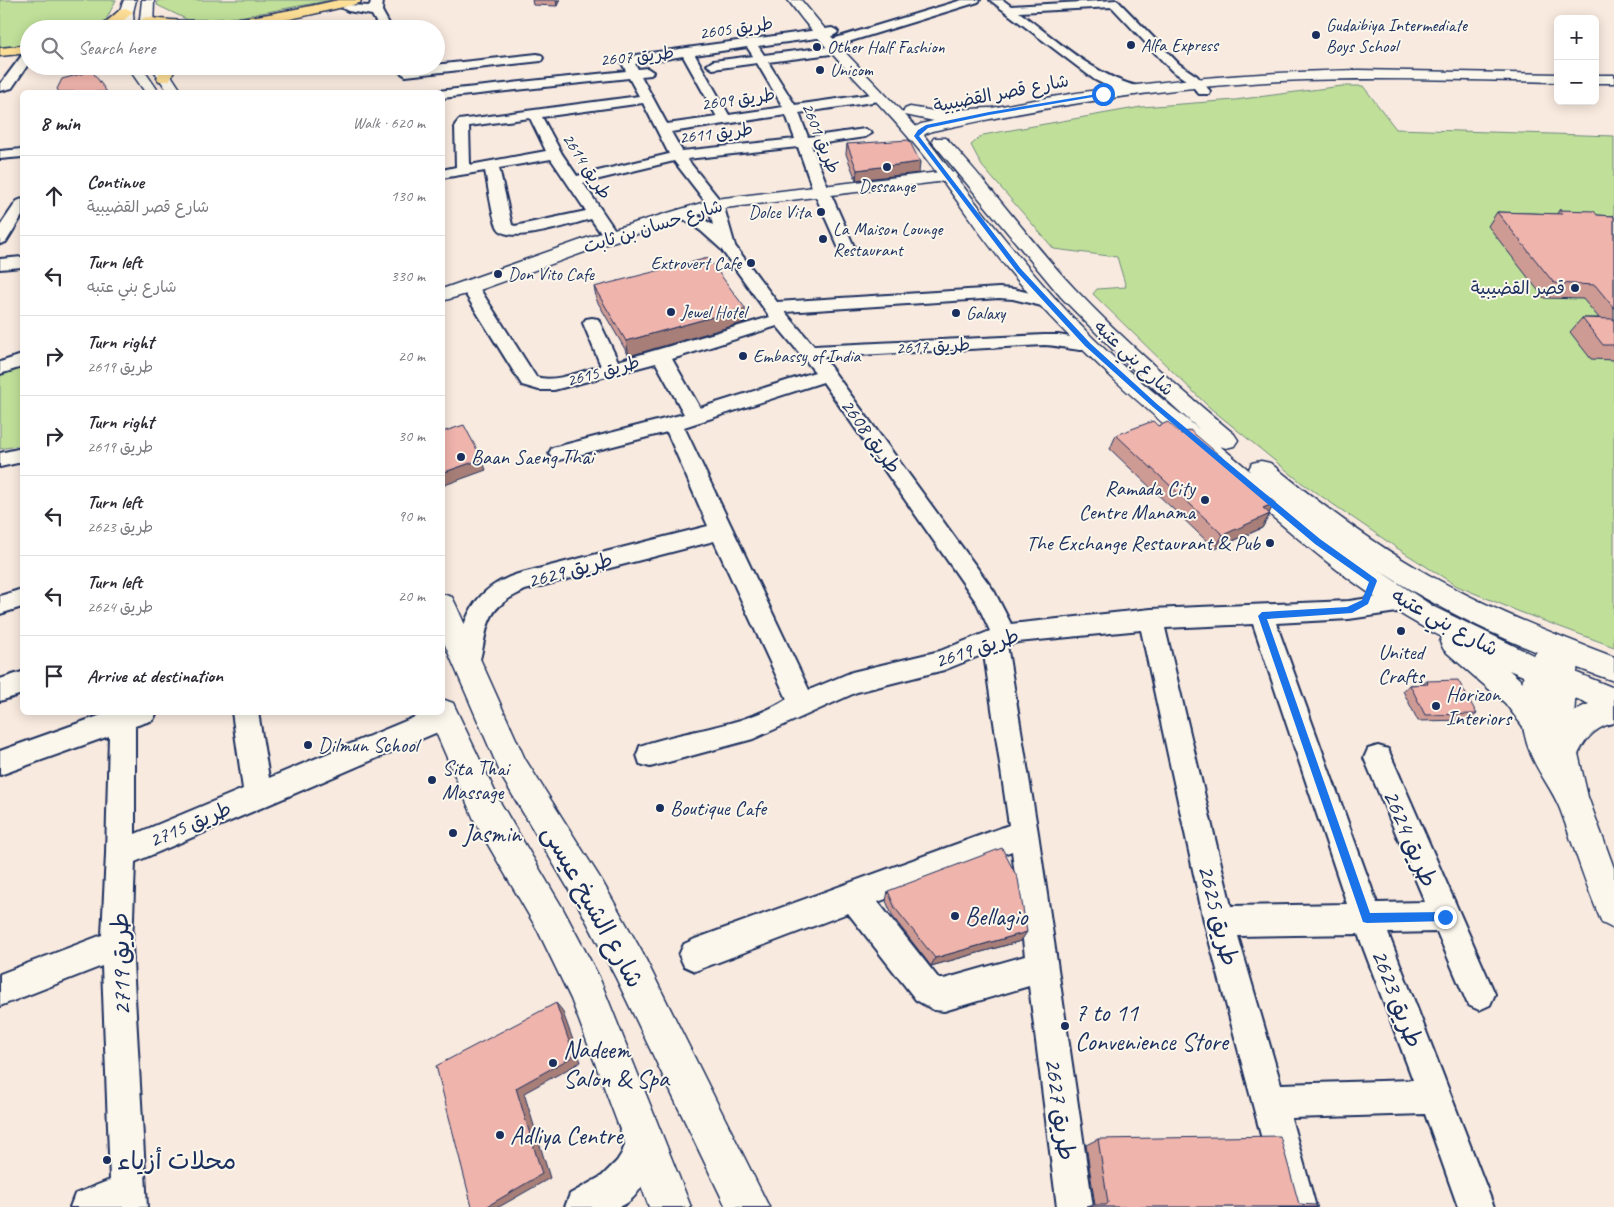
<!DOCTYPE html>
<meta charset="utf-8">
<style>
body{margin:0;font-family:Caveat,"Playpen Sans Arabic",sans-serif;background:#f2f2f3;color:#2b2b33}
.controls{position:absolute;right:15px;top:15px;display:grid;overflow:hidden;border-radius:8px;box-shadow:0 2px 12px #0003}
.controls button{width:45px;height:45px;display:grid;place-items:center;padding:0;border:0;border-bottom:1px solid #e1e1e2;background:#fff;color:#2b2b33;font:25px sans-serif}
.stop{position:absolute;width:15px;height:15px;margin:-11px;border:4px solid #1a73e8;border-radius:50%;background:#fff}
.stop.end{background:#1a73e8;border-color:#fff;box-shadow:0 1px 5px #0008}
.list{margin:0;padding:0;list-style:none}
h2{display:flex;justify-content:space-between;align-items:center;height:65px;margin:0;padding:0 20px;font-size:21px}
h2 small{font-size:16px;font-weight:400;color:#7c7c81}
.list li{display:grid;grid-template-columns:32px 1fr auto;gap:15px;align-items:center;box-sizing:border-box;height:80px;padding:0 20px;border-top:1px solid #e1e1e2}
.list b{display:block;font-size:19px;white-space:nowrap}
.list p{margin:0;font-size:16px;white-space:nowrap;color:#7c7c81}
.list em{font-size:16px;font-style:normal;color:#7c7c81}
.icon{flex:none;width:28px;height:28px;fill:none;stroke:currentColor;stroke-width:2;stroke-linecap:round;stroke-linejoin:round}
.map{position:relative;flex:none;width:1614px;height:1207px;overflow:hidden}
.search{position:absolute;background:#fff;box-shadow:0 2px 12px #0003;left:20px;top:20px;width:425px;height:55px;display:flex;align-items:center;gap:12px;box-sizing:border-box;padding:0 18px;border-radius:28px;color:#7c7c81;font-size:19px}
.panel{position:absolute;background:#fff;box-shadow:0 2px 12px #0003;left:20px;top:90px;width:425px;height:625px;border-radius:8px}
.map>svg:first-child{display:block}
.green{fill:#c0e099;stroke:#6e887c}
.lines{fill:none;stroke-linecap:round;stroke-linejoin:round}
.minor-casing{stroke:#1b2f5e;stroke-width:4}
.tertiary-casing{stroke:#1b2f5e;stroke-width:3}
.secondary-casing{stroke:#1b2f5e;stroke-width:3}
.primary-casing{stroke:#1b2f5e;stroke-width:3}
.minor{fill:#fbf7ec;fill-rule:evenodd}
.tertiary{fill:#fbf7ec;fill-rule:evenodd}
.secondary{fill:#fbf7ec;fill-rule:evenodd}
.primary{fill:#fdde96;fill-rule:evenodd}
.wall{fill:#ce9b94;stroke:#1b2f5e}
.shaded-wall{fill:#a77e78;stroke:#1b2f5e}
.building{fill:#efb4ac;stroke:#1b2f5e}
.route{fill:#1a73e8}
.poi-dot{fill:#1b2f5e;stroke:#fbf7ec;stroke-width:2}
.labels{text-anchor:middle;stroke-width:4;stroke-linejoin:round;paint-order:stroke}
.far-poi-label{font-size:18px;fill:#1b2f5e;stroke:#fbf7ec;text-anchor:start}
.far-street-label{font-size:18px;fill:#1b2f5e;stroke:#fbf7ec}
.street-label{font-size:21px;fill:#1b2f5e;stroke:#fbf7ec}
.poi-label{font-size:21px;fill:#1b2f5e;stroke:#fbf7ec;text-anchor:start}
.near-poi-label{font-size:25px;fill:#1b2f5e;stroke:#fbf7ec;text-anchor:start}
.near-street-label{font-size:25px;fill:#1b2f5e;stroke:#fbf7ec}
</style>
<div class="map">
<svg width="1614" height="1207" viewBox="0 0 1614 1207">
<rect width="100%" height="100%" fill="#f9eadf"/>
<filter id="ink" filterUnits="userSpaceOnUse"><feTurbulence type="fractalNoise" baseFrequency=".02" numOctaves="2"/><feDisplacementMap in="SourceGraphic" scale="10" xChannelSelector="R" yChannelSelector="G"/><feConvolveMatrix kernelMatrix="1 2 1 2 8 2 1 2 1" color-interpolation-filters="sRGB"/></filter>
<g filter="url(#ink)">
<path class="green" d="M0,0H116L104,24L98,29H29V47L0,50Z
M158,0H332L228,19L188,20L157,5Z
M1342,86H1363L1396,129L1614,136V647L1520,612L1457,586L1397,548L1302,483L1209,407L1093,294L1097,289L1126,287L1117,257L1054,249L982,166L971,145L983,135L1141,107L1235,100Z
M22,368V445L0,449V374Z"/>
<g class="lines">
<defs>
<path id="minor" d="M371,0H383L382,11L392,29H380L372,15L348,11L342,8L348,5L370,6Z
M962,0H980L978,2L835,46L839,47L841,50L839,53L768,62L795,105L879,93L886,97L879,101L799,113L808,137L865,129L872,133L865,137L811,145L829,190L856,251L854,254H842L840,251L813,190L798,147L687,159L723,204L735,246L777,302L999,288L1013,289L1056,299L1059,303L1056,307L1050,308L1013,299L999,298L785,312L814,346L1044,335H1058L1094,341L1097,345L1094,349C1079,353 1060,345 1044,345L823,357L994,591L1011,624L1151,609L1349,601L1404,593L1412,595L1416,602L1412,609L1404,611L1349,619L1276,623L1377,903L1425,902L1364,758L1368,749L1378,746L1388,749L1495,994L1490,1005L1479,1010L1468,1005L1437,932L1388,933L1494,1207H1458L1425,1114L1291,1118L1316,1207H1280L1204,921L1141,630L1018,642L1007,645L1038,833L1093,1207H1057L1029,986L944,1011L934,1010L916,1000L848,913L695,971L684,966L679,955L684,944L695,939L1009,825L984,654L944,670L857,692L753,739L650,767L640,764L637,755L640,746C688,729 744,727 787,699L714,541L525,590C518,594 510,597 504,602C481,618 487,648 476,670L467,673L458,670L454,663C464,619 471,589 518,574L708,526L667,432L559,460L552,458L549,453L552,448L684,414L656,363L554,390H539L522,385L461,287L464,283H476L536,377C556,383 582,371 601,366L583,323L586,319L592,318L598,319L618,361L770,317L721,249L701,231L675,213L678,210H688L713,225L708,205L674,161L583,183L619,236L617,239H605L591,219C574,223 508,246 498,228C492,218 488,184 485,171L442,178V170L456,167L455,125L459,120L639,96L629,78L442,98V92H437V91L626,71L622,63L636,55L832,28L836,30L838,32L836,34L832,36L758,46L764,55L828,47L824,44L826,41ZM747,47L753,56L713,61L707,65L713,69L757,63L783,107L729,115L695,55ZM683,56L717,117L667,124L641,76L651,75L653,72L647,68L638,69L635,64ZM643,103L669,154L577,176L562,154L542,117ZM786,115L795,139L682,151L671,132ZM530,118L546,151L470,165L469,126ZM551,159L586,211L515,226L512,225L499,168ZM777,326L815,372L700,408L672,359ZM823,382L977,603L990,631L940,651L852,672L809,690L684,427ZM1253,624L1347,904L1231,906L1165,628ZM1012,851L1025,956L944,979H939L878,902ZM1358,934L1413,1080L1281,1084L1238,936Z
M990,0H1003L1011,6L1117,0L1179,64L1197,76L1210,91L1209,94H1199L1189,82L1171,70L1112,7L1019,12C1057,40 1094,76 1140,87L1141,90L1140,93C1125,96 1107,86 1095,80Z
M23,54H29V63L12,88L0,91V83L2,82Z
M537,54L541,55L543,58L541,61L406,76L400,72L406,68Z
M22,149V157L0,159V151Z
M22,199V216L6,242L0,244V226L17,201Z
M22,257V267L0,269V259Z
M22,355V367L0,374V362Z
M22,448V462L0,467V453Z
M22,589V607L0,614V596Z
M22,672V694L0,701V679Z
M445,706L454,709L458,717L454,725L135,862L132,945L147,1207H70L75,1194L110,1180L102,966L0,1006V974L102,935L106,854L109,736L0,775V751L110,712H157L153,720L135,726V834L243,789L232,712H258L269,778L427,712H442V707Z
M643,1122L655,1128L661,1140C655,1160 642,1200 619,1207C610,1207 577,1207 565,1207L570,1194L602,1176L617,1161L622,1153L631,1128Z"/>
<path id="tertiary" d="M124,0H136L133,12L134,29H120L119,12Z
M142,0H154L153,29H139Z
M1359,70L1558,74V82C1465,80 1373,77 1281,81C1163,87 1047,106 932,131L925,134L922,139H910L908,136L913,128L921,124C1064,88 1212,73 1359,70Z
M1595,75H1614V83H1595Z
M948,171L954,172L957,176L954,180L717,209L618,240L477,291L442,301V289L604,232L715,199Z
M1562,638L1572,642L1576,650L1578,659L1574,716L1577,749L1588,797L1614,868V929L1602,923C1586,886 1574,847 1560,809C1553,791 1539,774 1531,755C1520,728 1514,681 1533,656C1541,647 1551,642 1562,638Z"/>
<path id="secondary" d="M788,0H801L840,47L903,113L905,109L910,107L934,111L989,108L994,110L997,113L994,116L989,118L934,121L905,115L922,133C977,204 1031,277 1095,340C1128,372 1165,401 1200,430L1126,363L1061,297L934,144L932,141L934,138H946C991,186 1029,240 1074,288C1124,341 1179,388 1234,434L1238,440L1234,446L1226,448L1220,446L1250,471L1249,469L1252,463L1261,461L1270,463C1320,504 1372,543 1429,575C1488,608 1551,633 1614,657V681C1532,653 1450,617 1377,569L1434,607L1533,655L1614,688V723C1591,728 1583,743 1574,763L1563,767L1552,763L1547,753C1557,731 1565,712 1589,704L1509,670C1527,685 1543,702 1553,723L1549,732L1538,736L1527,732L1505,703L1444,650L1440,642L1442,637C1364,598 1297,538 1231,481C1154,416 1079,353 1013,275C976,232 947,182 910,139C870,92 824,50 788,0Z
M127,66H141L159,92H145Z
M151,66H165L182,92H168Z
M442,594L452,597L456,605L525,759L602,881L642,952L769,1207H726L616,978L578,905L503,779L442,638Z
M442,699L453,703L500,802L562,907L599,977L691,1207H649L571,999L538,931L476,824L427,712H442Z"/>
<path id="primary" d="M338,0H361L360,3C293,19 209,41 141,24L139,21L146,17C211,28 274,14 338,0Z
M126,8L133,12L114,29H98L121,9Z
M29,45V53L0,56V48Z
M126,66H141L142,68L140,71C134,73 130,72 126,66Z
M163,66H177L169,81H159L157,78Z"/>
</defs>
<use href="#minor" class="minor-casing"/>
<use href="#tertiary" class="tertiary-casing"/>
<use href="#secondary" class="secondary-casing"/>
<use href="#primary" class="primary-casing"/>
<use href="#minor" class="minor"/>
<use href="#tertiary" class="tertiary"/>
<use href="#secondary" class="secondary"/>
<use href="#primary" class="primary"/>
</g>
<path class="wall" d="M532,0H560L557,6L533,5Z
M847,144L919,173L856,180L846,154Z
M1559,210L1597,215L1614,216V360L1591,359L1570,332L1582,318H1599L1583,299L1544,298L1488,226L1497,212L1557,214Z
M594,287L746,322L629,356L597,301Z
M1158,426L1181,434L1275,503L1269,513L1270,514L1262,528L1215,549L1110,449L1116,435Z
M1427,681L1477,714L1469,720L1418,721L1403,691L1410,685L1423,684Z
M888,891L1021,941L931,966L893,917L886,901Z
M1098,1139L1299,1204L1317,1207H1086L1095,1205L1086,1145Z"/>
<path class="shaded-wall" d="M556,0H560L557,6Z
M920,162L919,173L856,180L857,170Z
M745,308L746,322L629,356L626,341Z
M482,459L486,470L442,486V473Z
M1275,503L1267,516L1270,514L1262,528L1215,549L1223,535L1263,508Z
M1027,932L1021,941L931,966L935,958Z
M556,1003L562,1010L581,1062L524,1093L550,1178L499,1207H486L516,1088Z"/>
<path class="building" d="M92,71L107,92H59L57,89L62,79Z
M909,140L920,162L857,170L847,144Z
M1559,210L1594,211L1597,215L1614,216V308L1595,285L1554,283L1497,212L1563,214Z
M708,258L745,308L626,341L594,287Z
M1582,318L1614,319V345H1603Z
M1153,421L1158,426L1168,422L1181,434L1190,430L1275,503L1263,508L1270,514L1223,535L1116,435Z
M464,425L482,459L442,473V432Z
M1458,680L1477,714L1425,715L1410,685L1428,684L1427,681Z
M1002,848L1018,879L1027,932L935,958L895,908L888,891Z
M556,1003L574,1056L516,1088L542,1174L486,1207H472L436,1066Z
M1280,1136L1299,1204L1316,1205L1317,1207H1092V1205H1106L1108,1203L1098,1139Z"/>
</g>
<path class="route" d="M1103,93L1105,95L989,115L928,128L919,136L1021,269L1090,343L1157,404L1320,539L1376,579L1377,581L1368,604L1352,613L1267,619L1370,913L1445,912L1448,913L1450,917L1448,921L1367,923L1363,922L1258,616L1262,612L1347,607L1362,600L1369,582L1315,544L1153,407L1085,346L1017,272L914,136L918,130L926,125L989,112Z"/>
<g class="poi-dot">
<circle cx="1316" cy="35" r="5"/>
<circle cx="1131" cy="45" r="5"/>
<circle cx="817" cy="47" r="5"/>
<circle cx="820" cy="70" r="5"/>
<circle cx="887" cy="167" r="5"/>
<circle cx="821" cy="212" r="5"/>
<circle cx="823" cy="239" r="5"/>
<circle cx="751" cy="263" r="5"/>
<circle cx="498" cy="274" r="5"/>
<circle cx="1575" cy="288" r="5"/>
<circle cx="671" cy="312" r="5"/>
<circle cx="956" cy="313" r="5"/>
<circle cx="743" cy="356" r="5"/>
<circle cx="461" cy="457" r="5"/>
<circle cx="1205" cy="500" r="5"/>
<circle cx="1270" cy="543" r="5"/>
<circle cx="1401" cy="631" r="5"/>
<circle cx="1436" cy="706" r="5"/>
<circle cx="308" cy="745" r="5"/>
<circle cx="432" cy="780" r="5"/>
<circle cx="660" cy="808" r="5"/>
<circle cx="453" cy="833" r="5"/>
<circle cx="955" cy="916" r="5"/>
<circle cx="1065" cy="1026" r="5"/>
<circle cx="553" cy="1063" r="5"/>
<circle cx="500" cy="1135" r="5"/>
<circle cx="107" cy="1160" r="5"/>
</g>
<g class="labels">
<g class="far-poi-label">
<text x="1326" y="31">Gudaibiya Intermediate<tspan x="1326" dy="21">Boys School</tspan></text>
<text x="1141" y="51">Alfa Express</text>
<text x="827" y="53">Other Half Fashion</text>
<text x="830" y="76">Unicom</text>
<text x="887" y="192" text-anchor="middle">Dessange</text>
<text x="811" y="218" text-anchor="end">Dolce Vita</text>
<text x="833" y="235">La Maison Lounge<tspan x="833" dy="21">Restaurant</tspan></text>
<text x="741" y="269" text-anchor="end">Extrovert Cafe</text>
<text x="508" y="280">Don Vito Cafe</text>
<text x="1565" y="294" text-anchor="end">قصر القضيبية</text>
<text x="681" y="318">Jewel Hotel</text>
<text x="966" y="319">Galaxy</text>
<text x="753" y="362">Embassy of India</text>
</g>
<g class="far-street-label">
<text transform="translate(736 28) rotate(-8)" y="6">طريق 2605</text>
<text transform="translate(637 56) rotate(-6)" y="6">طريق 2607</text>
<text transform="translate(1001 93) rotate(-11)" y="6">شارع قصر القضيبية</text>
<text transform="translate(738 99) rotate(-8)" y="6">طريق 2609</text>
<text transform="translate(716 133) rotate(-7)" y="6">طريق 2611</text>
<text transform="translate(821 138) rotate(68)" y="6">طريق 2601</text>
<text transform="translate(587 166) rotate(57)" y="6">طريق 2614</text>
<text transform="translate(653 226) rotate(-17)" y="6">شارع حسان بن ثابت</text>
<text transform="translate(933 346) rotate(-3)" y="6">طريق 2617</text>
<text transform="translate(1134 358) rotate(43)" y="6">شارع بني عتبه</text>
<text transform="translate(603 371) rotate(-15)" y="6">طريق 2615</text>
</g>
<g class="street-label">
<text transform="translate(871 436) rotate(54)" y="7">طريق 2608</text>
<text transform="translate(570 570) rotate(-15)" y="7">طريق 2629</text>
<text transform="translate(1445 622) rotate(29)" y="7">شارع بني عتبه</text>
<text transform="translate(977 648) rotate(-18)" y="7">طريق 2619</text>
<text transform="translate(190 824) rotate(-23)" y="7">طريق 2715</text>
</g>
<g class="poi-label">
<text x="471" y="464">Baan Saeng Thai</text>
<text x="1195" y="495" text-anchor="end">Ramada City<tspan x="1195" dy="24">Centre Manama</tspan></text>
<text x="1260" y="550" text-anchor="end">The Exchange Restaurant &amp; Pub</text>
<text x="1401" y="659" text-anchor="middle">United<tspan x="1401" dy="24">Crafts</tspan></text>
<text x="1446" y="701">Horizon<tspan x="1446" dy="24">Interiors</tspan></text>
<text x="318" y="752">Dilmun School</text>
<text x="442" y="775">Sita Thai<tspan x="442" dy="24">Massage</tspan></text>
<text x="670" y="815">Boutique Cafe</text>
</g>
<g class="near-poi-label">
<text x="463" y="842">Jasmin</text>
<text x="965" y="925">Bellagio</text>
<text x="1075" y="1021">7 to 11<tspan x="1075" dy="29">Convenience Store</tspan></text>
<text x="563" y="1058">Nadeem<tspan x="563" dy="29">Salon &amp; Spa</tspan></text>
<text x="510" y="1144">Adliya Centre</text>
<text x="117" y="1169">محلات أزياء</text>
</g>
<g class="near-street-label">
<text transform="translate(1411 838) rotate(67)" y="9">طريق 2624</text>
<text transform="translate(594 906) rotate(61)" y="9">شارع الشيخ عيسى</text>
<text transform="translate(1219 915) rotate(76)" y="9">طريق 2625</text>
<text transform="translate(120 964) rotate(-91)" y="9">طريق 2719</text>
<text transform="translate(1398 998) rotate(69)" y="9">طريق 2623</text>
<text transform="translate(1061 1109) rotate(82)" y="9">طريق 2627</text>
</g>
</g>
</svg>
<div class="controls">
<button>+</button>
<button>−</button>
</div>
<div class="stop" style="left:1103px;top:94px"></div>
<div class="stop end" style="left:1445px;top:917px"></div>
<div class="search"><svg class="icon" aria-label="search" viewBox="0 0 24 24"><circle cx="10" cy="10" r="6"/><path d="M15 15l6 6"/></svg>Search here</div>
<section class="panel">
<h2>8 min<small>Walk · 620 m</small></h2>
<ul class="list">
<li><svg class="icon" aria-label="ahead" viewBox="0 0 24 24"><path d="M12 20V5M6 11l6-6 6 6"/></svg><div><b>Continue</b><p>شارع قصر القضيبية</p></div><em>130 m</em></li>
<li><svg class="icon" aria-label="left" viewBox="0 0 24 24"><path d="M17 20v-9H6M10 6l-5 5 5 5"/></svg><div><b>Turn left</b><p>شارع بني عتبه</p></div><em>330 m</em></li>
<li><svg class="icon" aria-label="right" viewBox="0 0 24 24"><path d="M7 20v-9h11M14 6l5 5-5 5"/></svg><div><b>Turn right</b><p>طريق 2619</p></div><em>20 m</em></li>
<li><svg class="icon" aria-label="right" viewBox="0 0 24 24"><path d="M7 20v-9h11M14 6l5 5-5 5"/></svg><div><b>Turn right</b><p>طريق 2619</p></div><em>30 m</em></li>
<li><svg class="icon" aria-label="left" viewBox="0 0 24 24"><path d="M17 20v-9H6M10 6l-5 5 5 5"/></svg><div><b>Turn left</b><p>طريق 2623</p></div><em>90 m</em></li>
<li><svg class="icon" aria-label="left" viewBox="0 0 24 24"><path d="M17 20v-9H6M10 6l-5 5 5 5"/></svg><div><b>Turn left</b><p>طريق 2624</p></div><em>20 m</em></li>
<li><svg class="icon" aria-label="arrive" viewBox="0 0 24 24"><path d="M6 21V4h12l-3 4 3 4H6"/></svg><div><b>Arrive at destination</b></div></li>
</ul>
</section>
</div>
